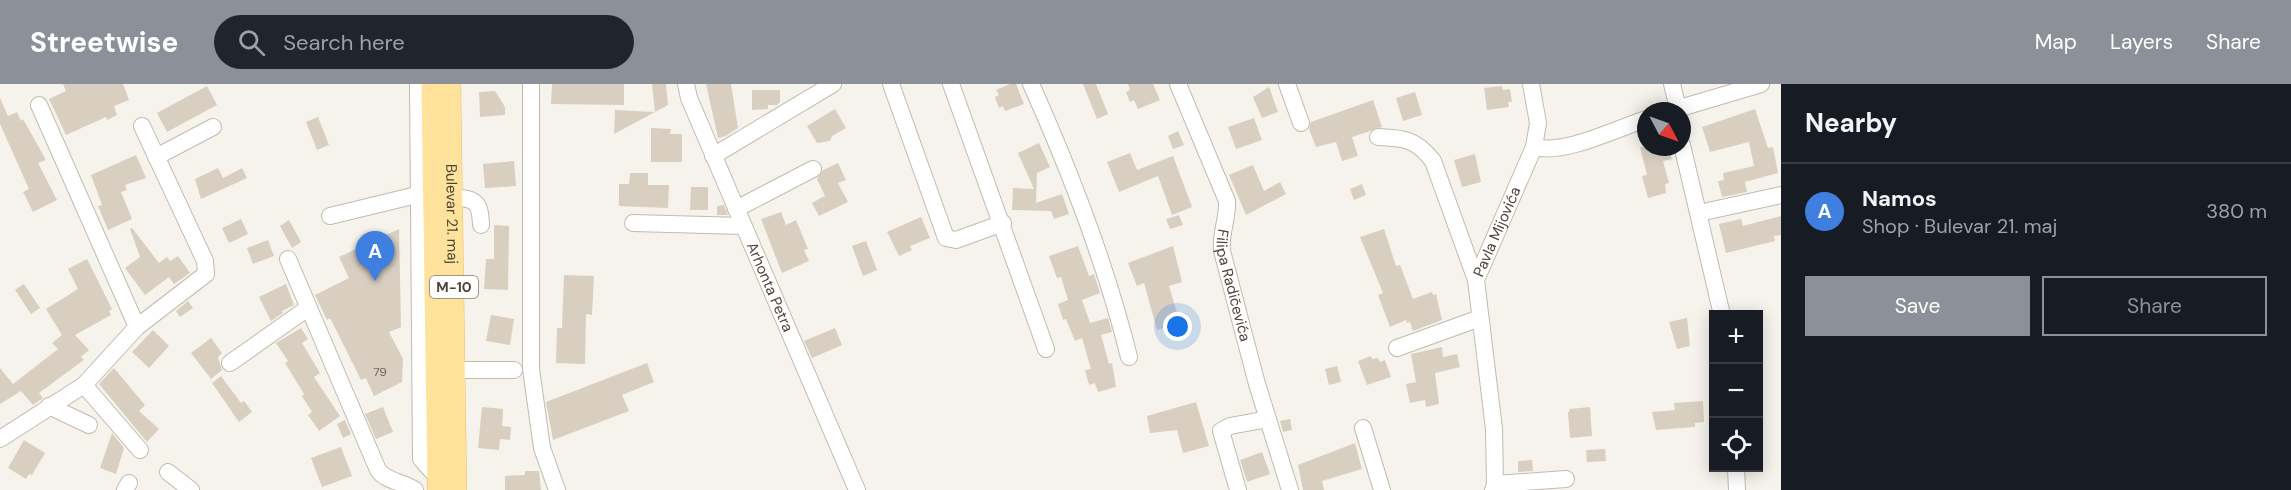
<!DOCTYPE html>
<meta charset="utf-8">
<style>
body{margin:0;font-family:"DM Sans",sans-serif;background:#20242c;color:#f1f3f6}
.controls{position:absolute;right:18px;bottom:18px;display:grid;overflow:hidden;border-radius:0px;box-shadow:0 3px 15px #0003}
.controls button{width:54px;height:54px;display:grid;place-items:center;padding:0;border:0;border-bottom:2px solid #363941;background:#171b24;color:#f1f3f6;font:30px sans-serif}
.compass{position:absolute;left:1637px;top:18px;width:54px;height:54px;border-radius:50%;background:#171b24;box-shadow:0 3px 15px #0003;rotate:131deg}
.you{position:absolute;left:1178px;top:243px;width:21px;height:21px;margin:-15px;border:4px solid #fff;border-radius:50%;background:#1a73e8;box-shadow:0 0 0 9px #1a73e833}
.badge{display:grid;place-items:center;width:39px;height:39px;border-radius:50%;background:#8c9099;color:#fff;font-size:20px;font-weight:700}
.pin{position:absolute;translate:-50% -50px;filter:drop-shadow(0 2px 3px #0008)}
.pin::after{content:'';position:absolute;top:32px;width:21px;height:18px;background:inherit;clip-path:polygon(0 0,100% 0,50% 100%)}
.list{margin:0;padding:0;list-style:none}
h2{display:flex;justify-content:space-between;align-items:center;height:78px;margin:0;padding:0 24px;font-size:26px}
h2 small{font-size:20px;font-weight:400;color:#9ea1a6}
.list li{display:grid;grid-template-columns:39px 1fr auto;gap:18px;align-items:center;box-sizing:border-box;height:96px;padding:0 24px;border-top:2px solid #363941}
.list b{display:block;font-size:22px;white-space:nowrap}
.list p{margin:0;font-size:20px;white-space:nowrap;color:#9ea1a6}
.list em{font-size:20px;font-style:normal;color:#9ea1a6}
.actions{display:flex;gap:12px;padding:18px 24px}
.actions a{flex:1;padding:14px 0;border:2px solid #8c9099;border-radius:0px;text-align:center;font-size:21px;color:#8c9099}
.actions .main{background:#8c9099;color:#fff}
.icon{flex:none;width:33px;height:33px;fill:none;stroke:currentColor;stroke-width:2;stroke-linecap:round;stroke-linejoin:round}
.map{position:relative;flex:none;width:1781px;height:406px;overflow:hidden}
header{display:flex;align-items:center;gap:36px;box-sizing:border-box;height:84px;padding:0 30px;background:#8c9099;color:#fff}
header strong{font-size:28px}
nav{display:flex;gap:33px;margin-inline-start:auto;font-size:21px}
.search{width:420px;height:54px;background:#20242c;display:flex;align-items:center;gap:15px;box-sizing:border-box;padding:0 21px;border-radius:33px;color:#9ea1a6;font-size:22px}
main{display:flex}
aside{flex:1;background:#171b24}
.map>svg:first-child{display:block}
.building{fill:#d8cfc1}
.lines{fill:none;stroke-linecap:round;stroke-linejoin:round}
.minor-casing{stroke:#c2bbae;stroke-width:18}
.major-casing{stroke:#e6c16a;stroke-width:22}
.minor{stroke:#fff;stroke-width:16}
.major{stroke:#ffe39c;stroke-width:21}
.labels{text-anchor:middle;stroke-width:4.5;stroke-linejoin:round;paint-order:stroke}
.number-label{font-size:12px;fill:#6e675b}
.shield{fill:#fff;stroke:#817c74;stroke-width:1.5}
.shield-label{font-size:14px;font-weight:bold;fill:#4b4439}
.street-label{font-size:15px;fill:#4b4439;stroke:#fff}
</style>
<header>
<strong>Streetwise</strong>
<div class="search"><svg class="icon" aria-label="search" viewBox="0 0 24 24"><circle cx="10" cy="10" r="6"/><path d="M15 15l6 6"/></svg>Search here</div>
<nav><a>Map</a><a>Layers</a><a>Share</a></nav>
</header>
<main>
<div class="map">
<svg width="1781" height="406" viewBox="0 0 1781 406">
<rect width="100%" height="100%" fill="#f6f3ec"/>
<path class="building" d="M63,0H123L129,16L114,22L117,31L107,36L106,33L66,51L49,15L66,7Z
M552,0H624V21L551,20Z
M652,0H666L668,21L614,50L615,26L655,28Z
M706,0H731L738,44L726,52L718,54Z
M1010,0H1016L1024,20L1005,27L1003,22L999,24L995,13L999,11L996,6Z
M1083,0H1096L1108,30L1097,35Z
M1128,0H1153L1160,16L1138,25L1134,16L1130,18L1126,8L1130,6Z
M207,2L217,21L167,48L157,29Z
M1502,2L1503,6L1510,5L1512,18H1508L1509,23L1487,26L1484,4Z
M1269,3L1278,28L1262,34L1253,13Z
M752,6H780V18L777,21H768V25L752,26Z
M495,7L505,23V31L480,33L479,8Z
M1415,8L1422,31L1403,37L1396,14Z
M0,14L8,32L17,28L21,37L23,35L46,76L38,79L57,116L33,128L23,108L29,105L0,40Z
M1373,16L1382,43L1352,53L1358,72L1342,77L1336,58L1316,63L1309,45L1311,38Z
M835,25L846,44L832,52L830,57L817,59L807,42Z
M1755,25L1768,64L1773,63L1778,89L1745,98L1747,108L1722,113L1718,97L1724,96L1723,89L1754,82L1749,58L1710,68L1702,43Z
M318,33L329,61L317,66L306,38Z
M1254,34L1262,56L1236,65L1228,43Z
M651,44L671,45L670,50H682V78H651Z
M1178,47L1184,61L1173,65L1168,52Z
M1039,59L1050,83L1037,89L1036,119L1062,110L1069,130L1054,135L1051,127L1012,126L1013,104L1034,105L1018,69Z
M1640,63H1668L1672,75L1663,77L1669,99L1665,100L1666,109L1648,114L1642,92L1647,91Z
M1130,69L1137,86L1173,72L1192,123L1172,131L1158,92L1119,108L1107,78Z
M1475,70L1481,98L1462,103L1454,76Z
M136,71L146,94L125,101L127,106L121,108L132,135L108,146L98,122L102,121L91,91Z
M514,77L516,102L485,104L483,80Z
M838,79L846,96L838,99L848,118L819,132L812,119L825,112L817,95L823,86Z
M1253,81L1264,107L1280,98L1286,110L1246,131L1229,91Z
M218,84L223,94L242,84L247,94L201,115L195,95Z
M630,89H648V101H669L668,124L619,122V100H629Z
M1362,100L1366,111L1354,116L1350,105Z
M691,103H708V126H690Z
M724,121L728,131H717V122Z
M781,128L786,141L796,136L808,165L804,166L809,177L782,189L761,135Z
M1179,131L1183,141L1170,145L1166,135Z
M1781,132V151L1774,152L1775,157L1726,169L1719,140L1741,135L1743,142Z
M921,133L930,154L910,162L912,166L899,172L887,148Z
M241,135L248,150L229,159L222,144Z
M289,136L301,158L292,164L280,142Z
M494,141L509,142L508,206L484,205L486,175H494Z
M132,144L159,179L167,173L170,177L178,172L190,189L174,200L169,193L145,211L125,184L140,173L130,145Z
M399,145L401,243L389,248L403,275L402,298L374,312L366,294L361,296L330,234L327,236L315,211L349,194L339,173Z
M1384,145L1396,182L1400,181L1413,215L1432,208L1433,211L1436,210L1442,236L1413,247L1410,238L1407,239L1406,236L1390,243L1378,211L1383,209L1360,153Z
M268,156L274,172L253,180L247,164Z
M866,157L877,186L863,192L852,162Z
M1078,162L1089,192L1094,190L1100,209L1082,216L1090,239L1108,234L1112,248L1101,251L1109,280L1112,279L1116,303L1098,308L1095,299L1089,301L1085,286L1091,285L1082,254L1075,257L1066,235L1063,236L1058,220L1068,216L1061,193L1057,194L1049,172Z
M1173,162L1182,198L1169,202L1180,239L1157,246L1144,199L1137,202L1128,179Z
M87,175L112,225L109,227L111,231L75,251L89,266L81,273L84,276L39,309L43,314L33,321L21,307L0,320V284L13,300L58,265L52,259L62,251L46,225L78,205L68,185Z
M564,191L594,192L592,231L586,230L585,280L556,279L557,244H562Z
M24,200L40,224L31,230L15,206Z
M286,200L294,221L282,227L283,229L271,237L259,213Z
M188,217L193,224L180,233L176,227Z
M491,231L514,235L510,261L486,257Z
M1687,234L1690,262L1677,265L1669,238Z
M301,244L308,255L302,259L320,289L314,293L340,332L319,347L308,331L312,328L302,312L304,310L285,279L288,277L276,259Z
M835,244L842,261L812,274L804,257Z
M153,246L169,262L149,284L132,268Z
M211,254L222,269L218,273L222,286L211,295L191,269Z
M1442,263L1443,273L1457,270L1460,283L1435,289L1439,320L1426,323L1425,316L1410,319L1406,300L1416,298L1411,270Z
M1371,272L1372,275L1378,274L1380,278L1385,276L1391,293L1367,301L1358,277Z
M647,279L654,298L622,311L629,327L553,356L546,318Z
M1337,282L1341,298L1329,301L1325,285Z
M114,284L145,321L139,327L159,345L147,358L99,300Z
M221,292L241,319L244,317L252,328L239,338L212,299Z
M1703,317L1704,338L1695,339V343L1656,346L1652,328L1675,326L1674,319Z
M1196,318L1209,362L1183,369L1177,346L1150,349L1147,332Z
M383,323L393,348L376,355L365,330Z
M482,323L503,325L502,342L511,343L510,356L500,355L499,366L478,364Z
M1590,323L1592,352L1570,354L1568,329L1570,325Z
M1290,335L1292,346L1283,348L1280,337Z
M345,336L351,350L343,354L337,340Z
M112,349L124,364L116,390L100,384Z
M24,356L45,369L32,391L29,390L26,395L8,384Z
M1355,359L1362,385L1322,397L1324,406H1303L1298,381Z
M341,363L352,392L322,403L311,374Z
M1605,365L1606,377L1587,378L1586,366Z
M1262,368L1270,390L1247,398L1240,376Z
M1532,376L1533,387L1518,388V377Z
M525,387H539L541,406H505V392L525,391Z"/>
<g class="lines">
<defs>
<g id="minor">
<path d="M418,0L421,375L437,393"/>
<path d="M531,0V285L542,364L557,406"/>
<path id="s1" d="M686,0L689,14L857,406"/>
<path d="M891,0L946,154L956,156L1003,139"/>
<path d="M951,0L1046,265"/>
<path d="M1031,0C1070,87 1106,180 1129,273"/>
<path id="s2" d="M1178,0L1227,117C1228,135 1220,149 1222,167L1257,300L1290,406"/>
<path d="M1287,0L1301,39"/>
<path d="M1672,0L1678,25"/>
<path d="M39,21L137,243"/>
<path d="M1670,27L1761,0"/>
<path d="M1378,53C1404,54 1416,55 1433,77L1476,196"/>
<path d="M1682,61L1722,231"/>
<path d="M1534,63C1564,71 1616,45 1646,35"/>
<path d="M713,72L833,0"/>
<path d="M156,73L213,43"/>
<path d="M452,113C476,115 480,117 481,141"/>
<path d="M736,125L813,85"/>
<path d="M1699,129L1781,111"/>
<path d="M330,132L429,108"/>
<path d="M633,139L743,142"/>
<path d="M288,175L378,386C386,398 403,397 415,406"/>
<path d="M1397,264L1480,234"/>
<path d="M230,279L308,224"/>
<path d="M455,286H514"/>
<path d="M84,301L140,366"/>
<path d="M49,322L89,341"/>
<path d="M1363,344L1382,406"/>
<path d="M0,355L84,301L137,243L206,190L205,177L142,42"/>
<path d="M1736,384L1737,406"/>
<path d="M168,388L191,406"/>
<path d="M1495,400L1566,395"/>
<path d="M125,406L129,399"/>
<path d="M1238,406L1221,347L1230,342L1268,335"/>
<path id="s3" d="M1493,406L1495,400L1494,345L1476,196L1534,63L1538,39L1531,0"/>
</g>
<g id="major">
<path d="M432,0L438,406"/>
<path id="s4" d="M450,0L456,406"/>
</g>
</defs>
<use href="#minor" class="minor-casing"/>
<use href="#major" class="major-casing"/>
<use href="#minor" class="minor"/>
<use href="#major" class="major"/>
</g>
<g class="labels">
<g class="number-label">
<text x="380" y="292">79</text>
</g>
<rect class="shield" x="430" y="192" width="48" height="22" rx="4.5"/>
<g class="shield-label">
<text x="454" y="208">M-10</text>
</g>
<g class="street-label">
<text dy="5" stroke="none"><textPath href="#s4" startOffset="130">Bulevar 21. maj</textPath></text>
<text dy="5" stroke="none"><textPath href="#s3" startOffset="264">Pavla Mijovića</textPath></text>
<text dy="5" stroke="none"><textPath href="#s2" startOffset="213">Filipa Radičevića</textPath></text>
<text dy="5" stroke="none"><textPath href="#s1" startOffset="220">Arhonta Petra</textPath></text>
</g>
</g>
</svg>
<div class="controls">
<button>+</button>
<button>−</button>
<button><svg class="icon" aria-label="locate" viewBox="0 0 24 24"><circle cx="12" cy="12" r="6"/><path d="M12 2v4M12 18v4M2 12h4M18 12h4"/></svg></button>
</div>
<svg class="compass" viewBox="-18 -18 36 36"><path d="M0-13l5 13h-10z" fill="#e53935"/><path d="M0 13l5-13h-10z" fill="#9ea1a6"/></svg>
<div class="you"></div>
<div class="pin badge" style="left:375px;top:197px;background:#3f7fe0">A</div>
</div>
<aside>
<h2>Nearby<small></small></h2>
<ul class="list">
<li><span class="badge" style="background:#3f7fe0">A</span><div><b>Namos</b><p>Shop · Bulevar 21. maj</p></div><em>380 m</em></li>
</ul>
<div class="actions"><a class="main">Save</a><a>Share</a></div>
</aside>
</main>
